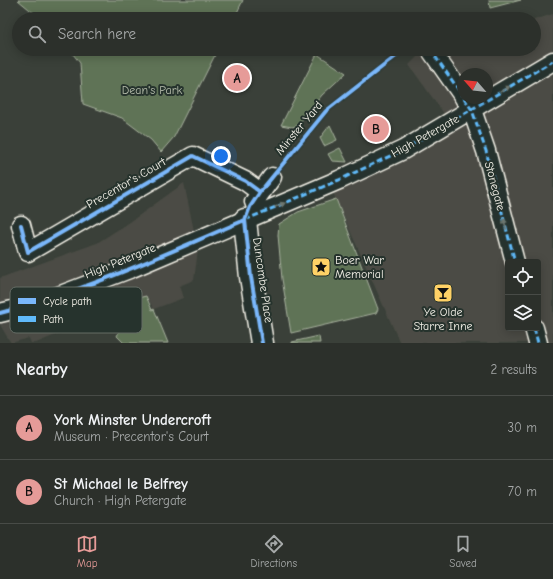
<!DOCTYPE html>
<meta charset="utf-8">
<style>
body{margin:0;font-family:"Comic Neue",sans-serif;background:#383c37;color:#f1f3f6}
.controls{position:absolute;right:12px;bottom:12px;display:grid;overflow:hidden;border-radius:4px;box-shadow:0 2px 10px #0003}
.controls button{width:36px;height:36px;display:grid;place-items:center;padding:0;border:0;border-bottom:1px solid #484b47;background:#2c302b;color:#f1f3f6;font:20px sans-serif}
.compass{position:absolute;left:457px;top:68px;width:36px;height:36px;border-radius:50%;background:#2c302b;box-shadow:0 2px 10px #0003;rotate:298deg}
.you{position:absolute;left:221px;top:156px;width:14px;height:14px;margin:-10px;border:3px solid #fff;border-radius:50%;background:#1a73e8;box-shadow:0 0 0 6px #1a73e833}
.badge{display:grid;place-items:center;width:26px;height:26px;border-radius:50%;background:#e69b98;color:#111;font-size:13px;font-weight:700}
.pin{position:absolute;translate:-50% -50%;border:2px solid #fff;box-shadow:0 1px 4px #0006}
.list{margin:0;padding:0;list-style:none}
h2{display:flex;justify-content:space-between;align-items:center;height:52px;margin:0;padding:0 16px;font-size:17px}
h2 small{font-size:13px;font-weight:400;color:#a6a9a9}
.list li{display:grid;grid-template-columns:26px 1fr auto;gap:12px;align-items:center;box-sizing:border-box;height:64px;padding:0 16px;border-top:1px solid #484b47}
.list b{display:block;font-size:15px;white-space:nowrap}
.list p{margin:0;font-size:13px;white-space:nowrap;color:#a6a9a9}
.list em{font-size:13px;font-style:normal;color:#a6a9a9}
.icon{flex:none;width:22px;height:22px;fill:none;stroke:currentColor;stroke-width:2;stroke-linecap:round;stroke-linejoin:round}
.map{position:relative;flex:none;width:553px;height:343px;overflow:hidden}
.search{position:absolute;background:#2c302b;box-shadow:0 2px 10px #0003;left:12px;right:12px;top:12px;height:44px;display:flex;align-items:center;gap:10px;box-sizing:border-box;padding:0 14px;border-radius:22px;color:#a6a9a9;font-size:15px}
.sheet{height:180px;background:#2c302b}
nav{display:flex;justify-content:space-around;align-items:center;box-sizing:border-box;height:56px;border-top:1px solid #484b47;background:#2c302b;font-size:11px;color:#a6a9a9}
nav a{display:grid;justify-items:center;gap:2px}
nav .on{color:#e69b98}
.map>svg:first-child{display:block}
.built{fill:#4b4c45;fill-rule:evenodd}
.green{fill:#5e7356;stroke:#a9b29f}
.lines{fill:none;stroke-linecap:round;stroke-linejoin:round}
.street-casing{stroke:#f4f1e8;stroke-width:21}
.secondary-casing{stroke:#f4f1e8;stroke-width:25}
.street{stroke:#26332d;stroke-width:18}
.secondary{stroke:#26332d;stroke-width:22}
.quiet{stroke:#60bafa;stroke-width:3;stroke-dasharray:6 3;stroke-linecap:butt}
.cycleway-casing{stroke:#26332d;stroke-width:6}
.cycleway{stroke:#7ab7fb;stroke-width:4}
.oneway{fill:#6e766e}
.labels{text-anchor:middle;stroke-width:4;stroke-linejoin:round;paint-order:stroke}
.park-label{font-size:12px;fill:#b8bfae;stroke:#26332d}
.street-label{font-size:12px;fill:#f4f1e8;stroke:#26332d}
.poi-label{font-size:12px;fill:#f4f1e8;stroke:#26332d;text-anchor:start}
.key{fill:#26332d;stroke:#646c65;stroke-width:1}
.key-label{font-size:11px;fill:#f4f1e8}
</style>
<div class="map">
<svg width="553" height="343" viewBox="0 0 553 343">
<rect width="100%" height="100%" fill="#3a4039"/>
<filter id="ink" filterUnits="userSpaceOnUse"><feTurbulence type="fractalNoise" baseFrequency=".025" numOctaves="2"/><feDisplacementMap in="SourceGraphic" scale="8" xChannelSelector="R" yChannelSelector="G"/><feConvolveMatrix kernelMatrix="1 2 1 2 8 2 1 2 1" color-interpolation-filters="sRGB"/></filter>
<g filter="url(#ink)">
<path class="built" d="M553,14V343H400L331,188L450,122L409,65L424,50L427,49H534V20ZM463,74H487V98H463ZM508,262H538V328H508Z
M184,183L198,250L194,280L179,286L183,298L154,309L146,296L105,317L70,329L36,343H31L29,338L11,343L0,325V278L97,243L130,222Z"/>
<path class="green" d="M18,0H243L234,19H41Z
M489,0H521L490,8Z
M69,49H218L174,137L161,152L151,140L122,118L83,104L80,63Z
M317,54L346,73L322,95L297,126L292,127L281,125Z
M330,125L337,140L324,146L320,138Z
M340,148L347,162L332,161L328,154Z
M336,199L378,309L376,313L291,333L282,279L278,235L279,224L298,212Z
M146,296L152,310L154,309L168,343H124L117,336L119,332L105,317L122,311L127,315H134L139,309L138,298Z
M319,336L320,343H292V342Z"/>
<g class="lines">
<defs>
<path id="street" d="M430,49L463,96
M464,98L472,110L486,151L515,262
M254,202L272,177
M21,225L28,252L193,156L245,181L260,192
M0,313L37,304L132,268L339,180L403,150L553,61
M534,328L538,343"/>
<path id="secondary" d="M245,220L251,277L262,343"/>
</defs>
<use href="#street" class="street-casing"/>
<use href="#secondary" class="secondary-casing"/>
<use href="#street" class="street"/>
<use href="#secondary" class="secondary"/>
<path class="quiet" d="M430,49L463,96
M464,98L472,110L486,151L515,262
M245,220L339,180L403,150L553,61
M534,328L538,343"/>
<defs>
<path id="cycleway" d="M21,225L28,252L193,156L245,181L260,192
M0,313C85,292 164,254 245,220
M262,343L251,277L245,220L250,207L260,192L326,111L405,49"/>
</defs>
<use href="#cycleway" class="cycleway-casing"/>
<use href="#cycleway" class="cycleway"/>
</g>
<defs><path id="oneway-solid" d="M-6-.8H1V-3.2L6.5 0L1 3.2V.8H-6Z"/></defs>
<g class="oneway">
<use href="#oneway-solid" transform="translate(505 89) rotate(-31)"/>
<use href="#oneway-solid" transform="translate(280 205) rotate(-23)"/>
<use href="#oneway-solid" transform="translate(505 224) rotate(-104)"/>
</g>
</g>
<defs>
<symbol id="sight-square" viewBox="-11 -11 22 22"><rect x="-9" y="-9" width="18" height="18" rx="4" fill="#ffd166" stroke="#26332d"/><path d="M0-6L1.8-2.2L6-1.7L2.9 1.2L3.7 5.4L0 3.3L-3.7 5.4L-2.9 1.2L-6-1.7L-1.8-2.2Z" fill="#111"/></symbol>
<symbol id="bar-square" viewBox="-11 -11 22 22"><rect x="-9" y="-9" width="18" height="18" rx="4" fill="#ffd166" stroke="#26332d"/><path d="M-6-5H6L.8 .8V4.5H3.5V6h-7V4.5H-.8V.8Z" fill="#111"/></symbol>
</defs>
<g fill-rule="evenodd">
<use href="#sight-square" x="310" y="256" width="22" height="22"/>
<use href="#bar-square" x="432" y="282" width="22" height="22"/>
</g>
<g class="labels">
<g class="park-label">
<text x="152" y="94">Dean's Park</text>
</g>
<g class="street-label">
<text transform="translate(299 128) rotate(-50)" y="4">Minster Yard</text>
<text transform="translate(425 136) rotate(-29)" y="4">High Petergate</text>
<text transform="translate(126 183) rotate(-30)" y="4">Precentor's Court</text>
<text transform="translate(495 186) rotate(75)" y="4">Stonegate</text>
<text transform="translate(120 261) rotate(-22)" y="4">High Petergate</text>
<text transform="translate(263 280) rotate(82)" y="4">Duncombe Place</text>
</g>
<g class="poi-label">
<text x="335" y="264">Boer War<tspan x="335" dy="14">Memorial</tspan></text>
<text x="443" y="316" text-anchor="middle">Ye Olde<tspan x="443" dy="14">Starre Inne</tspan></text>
</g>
</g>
<rect x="10" y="287" width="132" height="46" rx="6" class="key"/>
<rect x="18" y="298" width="18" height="6" fill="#7ab7fb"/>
<rect x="18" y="316" width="18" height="6" fill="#60bafa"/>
<g class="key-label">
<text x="43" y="305">Cycle path</text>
<text x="43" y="323">Path</text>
</g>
</svg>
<div class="controls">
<button><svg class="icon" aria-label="locate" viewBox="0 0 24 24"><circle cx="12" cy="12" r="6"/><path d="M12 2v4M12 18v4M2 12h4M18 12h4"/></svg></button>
<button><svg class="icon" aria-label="layers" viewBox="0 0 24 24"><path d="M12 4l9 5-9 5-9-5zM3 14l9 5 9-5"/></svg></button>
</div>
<svg class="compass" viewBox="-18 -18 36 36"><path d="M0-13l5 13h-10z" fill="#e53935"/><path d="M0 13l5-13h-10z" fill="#a6a9a9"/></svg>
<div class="you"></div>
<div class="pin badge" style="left:237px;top:78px">A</div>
<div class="pin badge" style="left:376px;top:129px">B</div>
<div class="search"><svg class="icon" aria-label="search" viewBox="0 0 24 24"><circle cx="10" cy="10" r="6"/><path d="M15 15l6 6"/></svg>Search here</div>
</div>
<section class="sheet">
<h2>Nearby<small>2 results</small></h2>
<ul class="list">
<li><span class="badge">A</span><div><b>York Minster Undercroft</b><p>Museum · Precentor's Court</p></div><em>30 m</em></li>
<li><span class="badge">B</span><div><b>St Michael le Belfrey</b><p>Church · High Petergate</p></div><em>70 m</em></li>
</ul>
</section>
<nav>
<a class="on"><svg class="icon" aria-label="map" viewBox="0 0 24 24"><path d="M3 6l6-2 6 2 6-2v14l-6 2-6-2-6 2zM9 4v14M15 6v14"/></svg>Map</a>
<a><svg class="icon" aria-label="directions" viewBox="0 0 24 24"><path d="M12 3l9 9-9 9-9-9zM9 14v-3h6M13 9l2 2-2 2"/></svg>Directions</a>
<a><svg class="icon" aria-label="saved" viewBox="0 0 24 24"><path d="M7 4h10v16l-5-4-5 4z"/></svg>Saved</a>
</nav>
